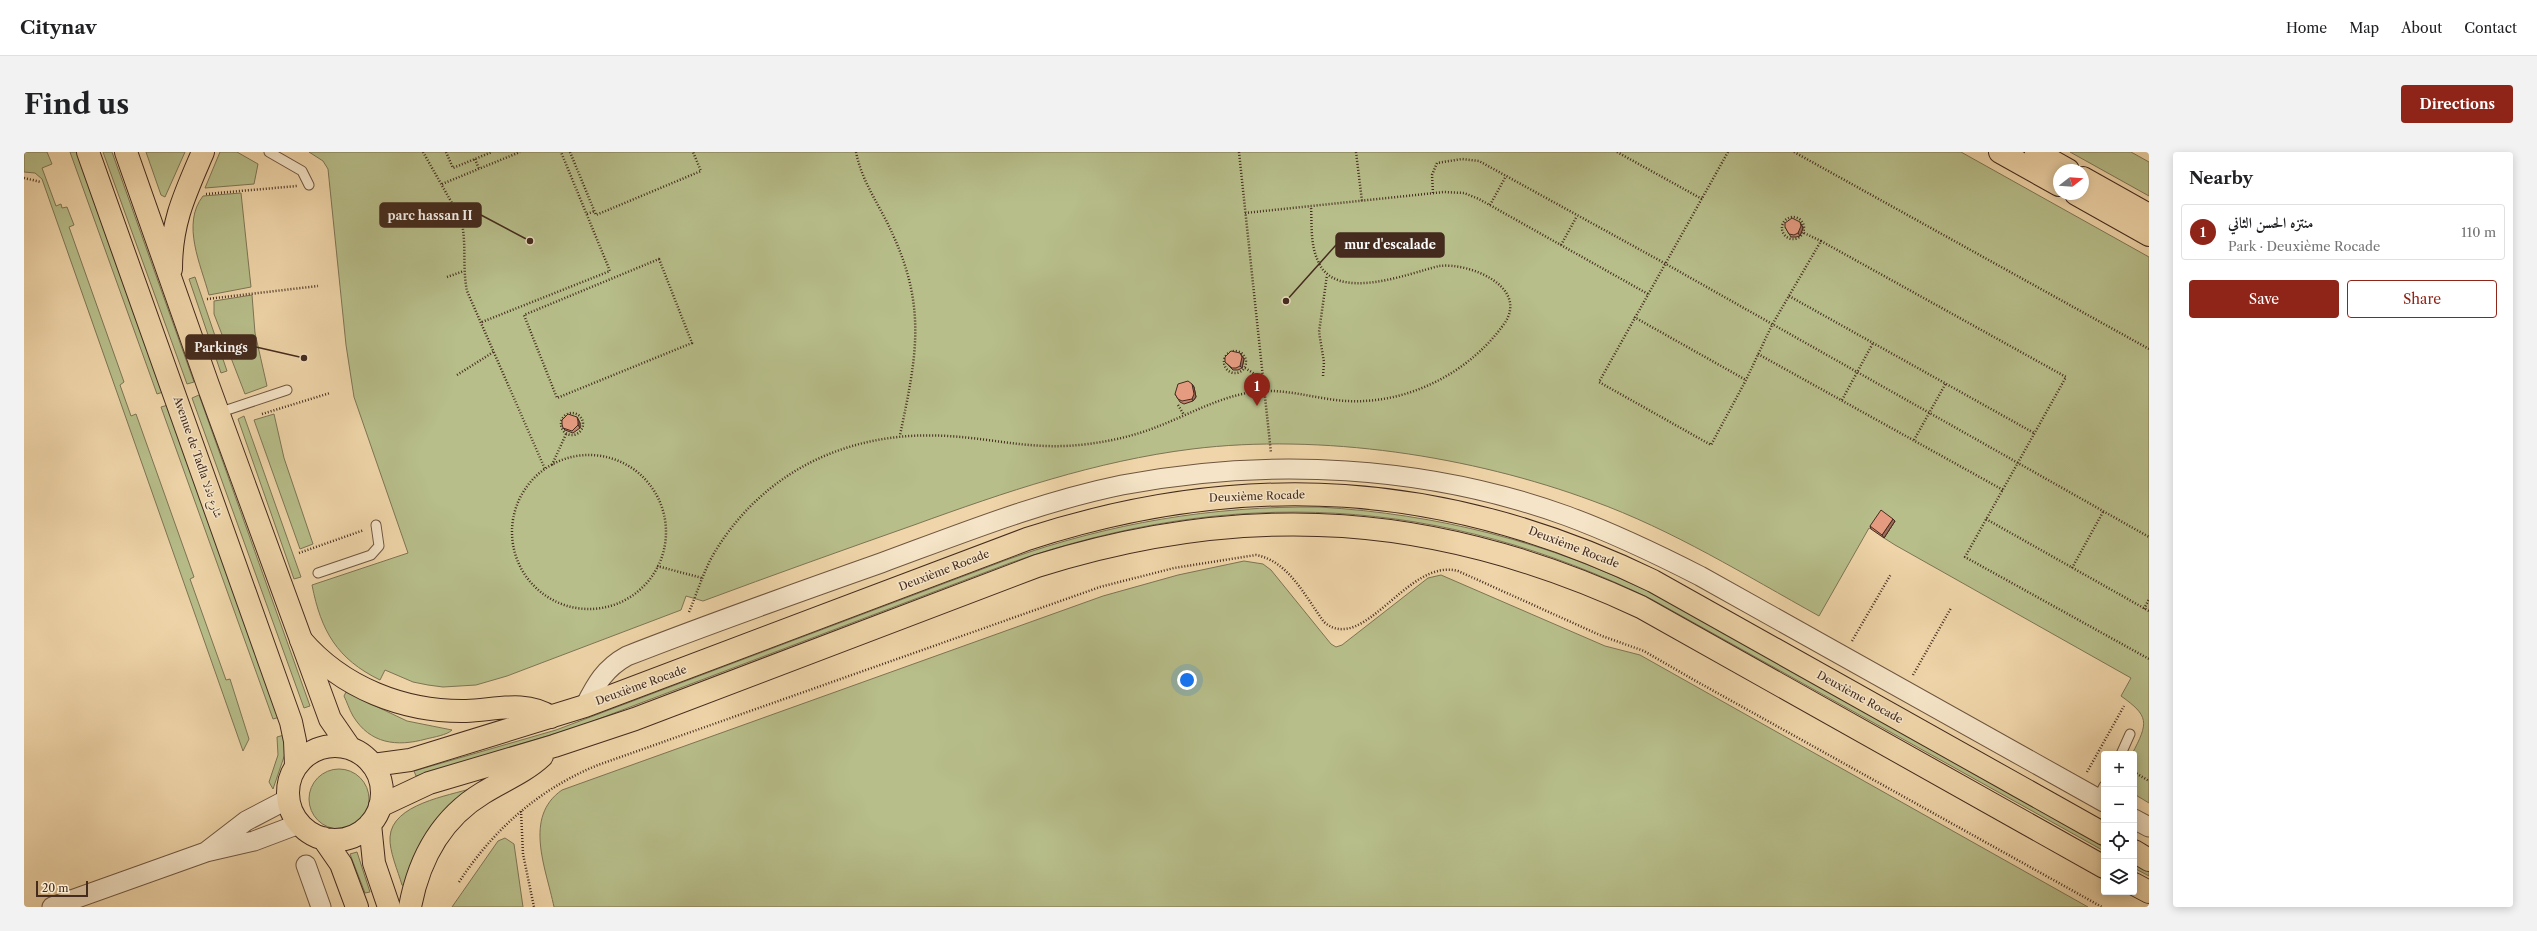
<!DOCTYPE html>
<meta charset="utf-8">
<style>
body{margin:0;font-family:"Libre Caslon Text",Amiri,serif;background:#f2f2f2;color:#202124}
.controls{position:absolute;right:12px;bottom:12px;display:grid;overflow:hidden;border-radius:4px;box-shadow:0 2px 10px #0003}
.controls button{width:36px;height:36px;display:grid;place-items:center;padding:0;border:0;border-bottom:1px solid #e0e0e0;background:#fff;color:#202124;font:20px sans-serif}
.compass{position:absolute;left:2029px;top:12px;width:36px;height:36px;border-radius:50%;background:#fff;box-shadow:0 2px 10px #0003;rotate:73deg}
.scale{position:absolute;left:12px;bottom:10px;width:52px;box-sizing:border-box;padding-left:4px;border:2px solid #442b1e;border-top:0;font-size:11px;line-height:14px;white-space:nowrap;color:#442b1e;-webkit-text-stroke:3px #f5e4c7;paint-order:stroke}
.you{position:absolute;left:1163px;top:528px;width:14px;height:14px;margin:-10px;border:3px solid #fff;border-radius:50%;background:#1a73e8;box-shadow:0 0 0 6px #1a73e833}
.badge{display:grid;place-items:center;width:26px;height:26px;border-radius:50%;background:#8f2418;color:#fff;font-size:13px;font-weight:700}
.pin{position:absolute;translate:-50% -33px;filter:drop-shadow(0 1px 2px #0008)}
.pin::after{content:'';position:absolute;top:21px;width:14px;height:12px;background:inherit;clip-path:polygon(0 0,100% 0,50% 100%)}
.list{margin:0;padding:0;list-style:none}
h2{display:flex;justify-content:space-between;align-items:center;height:52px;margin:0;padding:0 16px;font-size:17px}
h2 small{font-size:13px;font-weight:400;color:#757577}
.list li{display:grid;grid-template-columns:26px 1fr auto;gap:12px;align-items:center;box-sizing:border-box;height:56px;margin:0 8px 8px;padding:0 8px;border:1px solid #e0e0e0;border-radius:4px}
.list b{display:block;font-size:15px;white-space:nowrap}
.list p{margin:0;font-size:13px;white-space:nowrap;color:#757577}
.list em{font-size:13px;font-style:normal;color:#757577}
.actions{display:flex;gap:8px;padding:12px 16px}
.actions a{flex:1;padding:9px 0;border:1px solid #8f2418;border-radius:4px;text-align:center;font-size:14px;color:#8f2418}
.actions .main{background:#8f2418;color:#fff}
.icon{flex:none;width:22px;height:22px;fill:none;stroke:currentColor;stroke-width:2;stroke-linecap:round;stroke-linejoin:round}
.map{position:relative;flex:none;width:2125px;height:755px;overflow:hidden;border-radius:4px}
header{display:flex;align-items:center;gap:24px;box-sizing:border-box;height:56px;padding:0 20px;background:#fff;border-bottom:1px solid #e0e0e0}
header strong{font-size:19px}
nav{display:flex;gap:22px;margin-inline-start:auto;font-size:14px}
.intro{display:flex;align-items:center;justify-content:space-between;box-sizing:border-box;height:96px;padding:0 24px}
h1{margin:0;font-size:28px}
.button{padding:10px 18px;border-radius:4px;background:#8f2418;color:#fff;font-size:14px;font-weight:700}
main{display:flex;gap:24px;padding:0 24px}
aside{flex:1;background:#fff;border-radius:4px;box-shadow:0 2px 10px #0003}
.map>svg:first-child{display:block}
.green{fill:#b7be8a;stroke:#7e7454}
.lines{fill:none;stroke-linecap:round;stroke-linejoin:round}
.service-casing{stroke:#6f5641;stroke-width:11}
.minor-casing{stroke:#6f5641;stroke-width:21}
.primary-casing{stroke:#442b1e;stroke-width:24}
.trunk-casing{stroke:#442b1e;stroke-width:24}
.path{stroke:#442b1e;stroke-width:2.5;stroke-dasharray:1 2;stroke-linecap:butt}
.service{stroke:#f5e4c7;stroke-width:9}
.minor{stroke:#f5e4c7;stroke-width:19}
.primary{stroke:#efd5a9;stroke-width:22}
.trunk{stroke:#efd5a9;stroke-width:22}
.wall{fill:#c4856e;stroke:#442b1e}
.shaded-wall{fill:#a06c5a;stroke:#442b1e}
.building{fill:#e49b80;stroke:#442b1e}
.labels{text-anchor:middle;stroke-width:3;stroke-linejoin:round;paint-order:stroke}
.street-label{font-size:11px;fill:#442b1e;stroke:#f5e4c7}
.leader{fill:none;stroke:#442b1e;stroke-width:1.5}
.callout-dot{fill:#442b1e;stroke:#f5e4c7;stroke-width:1.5}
.callout{fill:#442b1e;stroke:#442b1e;stroke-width:1.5}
.callout-label{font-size:12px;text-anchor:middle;font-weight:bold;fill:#fff}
</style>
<header>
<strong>Citynav</strong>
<nav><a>Home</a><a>Map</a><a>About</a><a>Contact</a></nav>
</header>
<div class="intro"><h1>Find us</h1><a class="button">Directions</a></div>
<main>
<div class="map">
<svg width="2125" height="755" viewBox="0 0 2125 755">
<rect width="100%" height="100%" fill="#efd5a9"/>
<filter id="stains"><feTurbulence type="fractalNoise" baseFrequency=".005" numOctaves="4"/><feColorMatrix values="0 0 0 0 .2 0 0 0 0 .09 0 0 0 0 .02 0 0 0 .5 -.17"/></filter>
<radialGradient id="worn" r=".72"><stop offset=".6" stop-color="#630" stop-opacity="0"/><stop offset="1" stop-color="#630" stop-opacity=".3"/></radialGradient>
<path class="green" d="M0,0H23L28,12L18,16L32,54L37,52L38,56L43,55L50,73L45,75L100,230L96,233L107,264L112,262L170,425L166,427L202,528L206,527L225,587L219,599L18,27L11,21L0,20Z
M46,0H54L139,240L133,242Z
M79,0H88L170,230L163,232Z
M122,0H161L141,45L137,43Z
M196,0H213L234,12L230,32L181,36Z
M285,0H1937L2125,105V651L2110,642V602H2108C2125,570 2125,564 2097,544L2107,526L1871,393L1860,386L1871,369L1859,361L1847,377L1845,376L1795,464C1721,423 1649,378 1569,349C1448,304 1297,281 1168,297C1072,309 981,340 890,373C819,398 749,423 679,449L662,444L657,458L483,524L452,533L419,535L404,533L389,530L361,518L356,528C313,507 297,479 288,433L384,401L330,245L322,193L304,17L299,9Z
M2046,0H2107L2125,10V44Z
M217,41L227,135L185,143C177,113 157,72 179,44Z
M171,125L203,219L197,221L165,127Z
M228,143L231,181L243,234L221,242L190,162V149Z
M175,243L286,554L280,556L168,246Z
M144,253L256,565L249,567L137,255Z
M250,262L260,306L289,392L276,397L230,268Z
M220,264L277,425L270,427L214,267Z
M1295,355C1414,362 1525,390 1632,443L2080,693V699L1629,448C1417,344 1209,333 986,411L556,574L392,624L390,619L532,578L985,407C1086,371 1188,354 1295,355Z
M1220,409L1239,412L1247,418L1307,492L1312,495L1318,493L1404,426L1417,423L1581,494L1616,503L2064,755H530C522,716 499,665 538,638L1079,444L1154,423Z
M322,540L383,569L428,578C423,583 410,585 402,587C373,595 346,592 329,564C325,557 323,550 320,544Z
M260,583L262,599L249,637L245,630L254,603L253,585Z
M285 647a30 30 0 1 1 60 0a30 30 0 1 1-60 0Z
M449,636L380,734L378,733C374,719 365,699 366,685C368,652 424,644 449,636Z
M481,686L490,692L499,755H428L474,689Z
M333,700L346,740L341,741L326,702Z
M2110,710L2125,718V724L2110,716Z"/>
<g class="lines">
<defs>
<path id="service" d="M245,0L278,19L285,33
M194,261L263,238
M294,421L347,403L355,394L352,373
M2097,602L2106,582
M2074,646L2080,634"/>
<path id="minor" d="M561,554C572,532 581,516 603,504C687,471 772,441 857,411C936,382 1015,350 1098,333C1244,305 1402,313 1543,364C1589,381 1633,402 1676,424L2080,650
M2110,667L2125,675
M183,699L222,669L264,647
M282,713L297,755
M28,755L182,700L230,689L275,672"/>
<path id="primary" d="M64,0L267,570L271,589L272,613
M102,0L184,233L306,567L326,596
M1976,0L2035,33
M2012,0L2044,18
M2059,26L2125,63
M2052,42L2125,83
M147,117C147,70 161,42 179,0
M264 641a47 47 0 1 1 94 0a47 47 0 1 1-94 0Z
M346,672L350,711L365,755
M299,686L317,712L333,755"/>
<path id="trunk" d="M277,488C318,536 380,560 442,559C471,558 501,548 527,565
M349,613L386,608L561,554L1003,387C1221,316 1423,329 1629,429L2080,682
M356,654L405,631L530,594L611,567L1013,414C1226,347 1415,361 1617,455L2080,715
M2110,699L2125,708
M2110,732L2125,740
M386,755C395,707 416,667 459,641C478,629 501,620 518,604"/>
</defs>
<use href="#service" class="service-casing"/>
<use href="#minor" class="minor-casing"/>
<use href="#primary" class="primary-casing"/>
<use href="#trunk" class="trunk-casing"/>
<path class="path" d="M399,0L437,67C443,91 438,115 443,139L521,317
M422,0L429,16L468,0
M546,0L572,63L677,19L669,0
M832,0C838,31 857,55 869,83C903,157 892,207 876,283
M1215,0L1247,301
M1332,0L1338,49
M1593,0L1678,47
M1704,0L1575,230L1687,293L1722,228L1748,173L1797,89L2042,225L1941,405L2125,507
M1770,0L2125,197
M451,7L455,17
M0,26L17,30
M418,32L496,0
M1409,41L1408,23L1413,11L1438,7L1455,9L1642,112L2125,385
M182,42L273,34
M1466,53L1482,24
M1221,61L1420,40L1440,41L1455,47L1624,142
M563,62L571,59
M1758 76a11 11 0 1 1 22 0a11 11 0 1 1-22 0Z
M1780,81L1797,89
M1537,93L1553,64
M635,107L668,191L533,246L500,163Z
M423,125L440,119
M1765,144L2010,281
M183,147L294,134
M1610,165L1722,228
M458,170L586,119L537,0
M1200 210a11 11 0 1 1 22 0a11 11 0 1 1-22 0Z
M1734,202L1979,338
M1221,216L1237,226
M433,223L471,199
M1299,224L1300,210L1295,180L1303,123
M1818,248L1849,191
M1154,253L1160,263
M537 272a11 11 0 1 1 22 0a11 11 0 1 1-22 0Z
M238,262L306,241
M1890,288L1922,231
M488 380a77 77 0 1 1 154 0a77 77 0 1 1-154 0Z
M528,313L542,282
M1962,367L2125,459
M275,401L340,378
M633,414L678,426
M2048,416L2079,360
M2120,457L2125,447
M665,460C674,439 680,417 692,398C743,316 829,278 924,284C974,287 1011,299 1064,292C1087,289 1109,284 1130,276C1165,263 1201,241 1239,239C1264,238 1287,245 1312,248C1376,256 1443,224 1480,172C1506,135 1445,110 1415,114C1383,122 1311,151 1294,109C1286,92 1288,72 1287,54
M1828,489L1867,422
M1889,523L1927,456
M2063,620L2100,554
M2110,620L2125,629
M497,659L499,702L510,755
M435,730C470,677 515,637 574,613L1076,435L1150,416L1232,403C1265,409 1282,446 1300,470C1340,504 1384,405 1434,419L1578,484L1620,499L1670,528L2078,755"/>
<use href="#service" class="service"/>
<use href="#minor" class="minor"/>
<use href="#primary" class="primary"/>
<use href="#trunk" class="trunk"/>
</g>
<path class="wall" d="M1777,72L1779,76L1776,84L1772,85H1767L1761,75Z
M1216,201L1220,207L1218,216L1214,218H1209L1201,210Z
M1168,232L1170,235L1172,245L1169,249L1160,252L1156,250L1151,242Z
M553,265L556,271V276L549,281L541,278L539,276Z
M1871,369L1860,386L1847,377L1846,374Z"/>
<path class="shaded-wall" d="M1776,70L1779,76L1776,84L1774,81Z
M1216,201L1220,207L1218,216L1216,214Z
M1168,232L1170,235L1172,245L1169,249L1168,247Z
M553,265L556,271V276L554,273Z
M1869,367L1871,369L1860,386L1858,383Z"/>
<path class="building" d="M1768,66L1776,70L1777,74L1774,81L1770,83L1765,82L1761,75V71Z
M1207,199L1216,201L1218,205L1216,214L1212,216H1208L1201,210V205Z
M1164,229L1168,232L1170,242L1168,247L1158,249L1154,247L1151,242L1154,232Z
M544,262L553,265L554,269V273L548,279L539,276L538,272V268Z
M1857,358L1869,367L1858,383L1846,374Z"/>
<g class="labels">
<g class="street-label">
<text transform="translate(174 305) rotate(71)" y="4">Avenue de Tadla شارع تادلا</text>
<text transform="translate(1233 344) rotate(-2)" y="4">Deuxième Rocade</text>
<text transform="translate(1550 395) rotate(21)" y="4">Deuxième Rocade</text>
<text transform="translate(920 418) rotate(-21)" y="4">Deuxième Rocade</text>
<text transform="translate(617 533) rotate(-20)" y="4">Deuxième Rocade</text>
<text transform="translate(1836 545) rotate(29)" y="4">Deuxième Rocade</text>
</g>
</g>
<path class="leader" d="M506 89L457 63M1262 149L1312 93M280 206L232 195"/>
<g class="callout-dot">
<circle cx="506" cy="89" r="4"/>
<circle cx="1262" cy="149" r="4"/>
<circle cx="280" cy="206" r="4"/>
</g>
<g class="callout">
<rect x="356" y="51" width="101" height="24" rx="4"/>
<rect x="1312" y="81" width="108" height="24" rx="4"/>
<rect x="162" y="183" width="70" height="24" rx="4"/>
</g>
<g class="callout-label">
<text x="406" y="68">parc hassan II</text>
<text x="1366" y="97">mur d'escalade</text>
<text x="197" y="200">Parkings</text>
</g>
<rect width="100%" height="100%" filter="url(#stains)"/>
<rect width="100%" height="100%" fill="url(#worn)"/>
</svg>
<div class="controls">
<button>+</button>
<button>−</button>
<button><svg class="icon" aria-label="locate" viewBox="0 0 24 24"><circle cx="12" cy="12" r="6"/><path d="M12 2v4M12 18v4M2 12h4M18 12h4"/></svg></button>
<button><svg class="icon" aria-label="layers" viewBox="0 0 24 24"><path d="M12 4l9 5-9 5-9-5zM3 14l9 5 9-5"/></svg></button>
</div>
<svg class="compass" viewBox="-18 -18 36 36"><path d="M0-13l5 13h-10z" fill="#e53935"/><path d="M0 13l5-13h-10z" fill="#757577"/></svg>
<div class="scale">20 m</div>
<div class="you"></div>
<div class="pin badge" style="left:1233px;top:254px">1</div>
</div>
<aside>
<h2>Nearby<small></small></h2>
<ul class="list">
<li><span class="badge">1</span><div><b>منتزه الحسن الثاني</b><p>Park · Deuxième Rocade</p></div><em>110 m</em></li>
</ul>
<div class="actions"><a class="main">Save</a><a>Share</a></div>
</aside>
</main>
